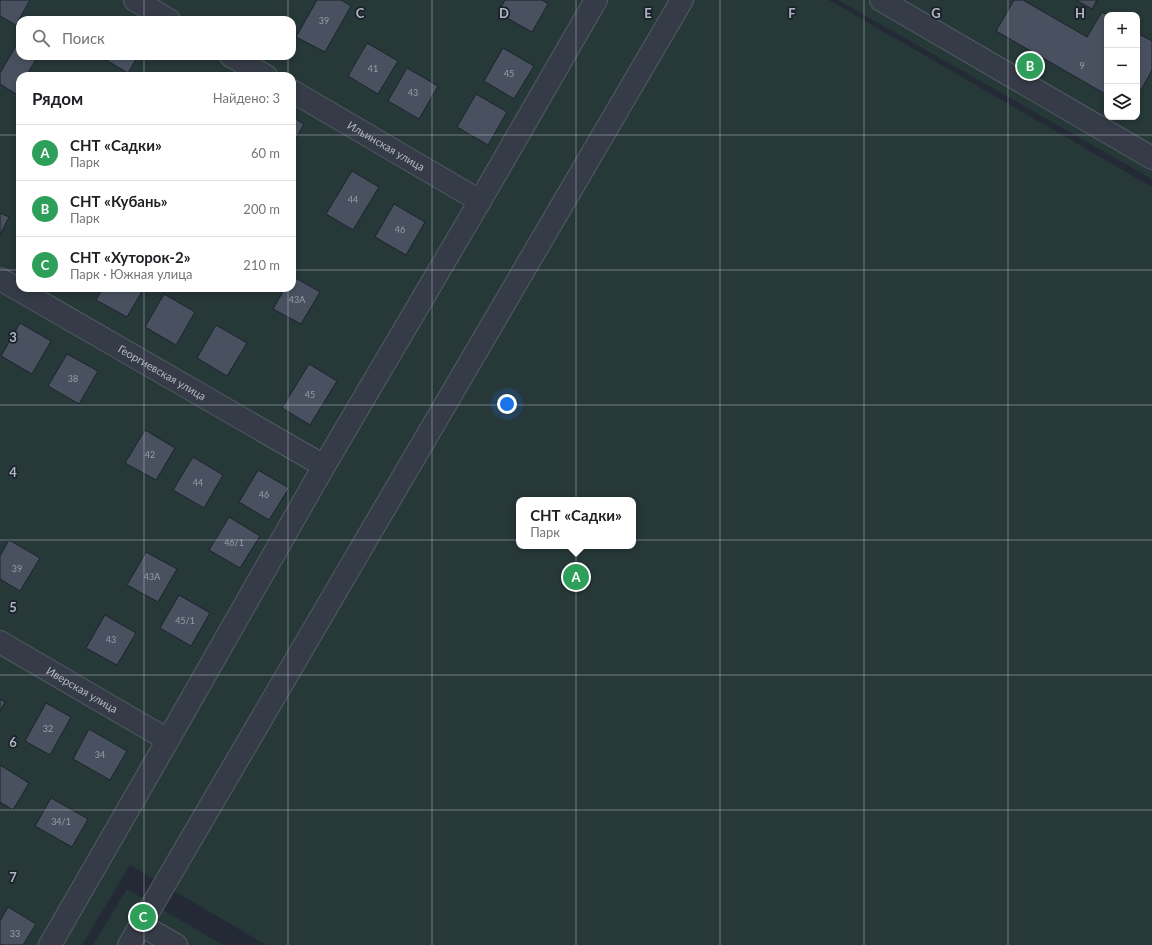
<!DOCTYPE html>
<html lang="ru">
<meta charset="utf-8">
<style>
body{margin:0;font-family:Lato,sans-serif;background:#f2f2f2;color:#202124}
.controls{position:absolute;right:12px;top:12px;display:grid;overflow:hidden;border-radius:8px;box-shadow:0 2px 6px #0003}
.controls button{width:36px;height:36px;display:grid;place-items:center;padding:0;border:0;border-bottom:1px solid #e0e0e0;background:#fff;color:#202124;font:20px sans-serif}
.you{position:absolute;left:507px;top:404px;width:14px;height:14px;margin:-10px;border:3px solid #fff;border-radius:50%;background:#1a73e8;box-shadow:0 0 0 6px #1a73e833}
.badge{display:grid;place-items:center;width:26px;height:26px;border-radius:50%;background:#111827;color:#fff;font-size:13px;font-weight:700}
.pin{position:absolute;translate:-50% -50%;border:2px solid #fff;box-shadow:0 1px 4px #0006}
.popup{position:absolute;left:516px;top:497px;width:120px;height:52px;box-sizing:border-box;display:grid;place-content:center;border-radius:8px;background:#fff;filter:drop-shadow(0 1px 3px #0005);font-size:13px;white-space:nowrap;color:#757577}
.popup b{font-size:15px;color:#202124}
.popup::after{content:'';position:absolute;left:50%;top:100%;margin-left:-8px;border:8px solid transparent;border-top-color:#fff}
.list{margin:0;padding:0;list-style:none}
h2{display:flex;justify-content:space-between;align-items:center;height:52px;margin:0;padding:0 16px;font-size:17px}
h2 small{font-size:13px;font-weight:400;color:#757577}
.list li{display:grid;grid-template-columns:26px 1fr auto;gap:12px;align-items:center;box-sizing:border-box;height:56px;padding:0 16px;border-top:1px solid #e0e0e0}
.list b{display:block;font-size:15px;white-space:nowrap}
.list p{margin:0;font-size:13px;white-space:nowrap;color:#757577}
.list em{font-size:13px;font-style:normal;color:#757577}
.icon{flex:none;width:22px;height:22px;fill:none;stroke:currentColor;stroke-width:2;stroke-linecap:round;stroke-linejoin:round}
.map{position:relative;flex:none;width:1152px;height:945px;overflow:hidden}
.search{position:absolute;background:#fff;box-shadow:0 2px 6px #0003;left:16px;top:16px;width:280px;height:44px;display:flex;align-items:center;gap:10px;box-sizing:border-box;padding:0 14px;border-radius:12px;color:#757577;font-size:15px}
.panel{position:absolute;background:#fff;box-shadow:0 2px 6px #0003;left:16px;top:72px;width:280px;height:220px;border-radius:12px}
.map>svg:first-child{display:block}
.green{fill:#273839;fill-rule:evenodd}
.building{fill:#495160;stroke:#1d232d}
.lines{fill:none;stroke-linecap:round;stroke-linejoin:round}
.minor-casing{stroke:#535a64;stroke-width:24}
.minor{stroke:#363c47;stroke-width:22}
.grid{fill:none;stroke:#b0b7c3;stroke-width:1;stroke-opacity:0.55}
.labels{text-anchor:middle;stroke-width:3.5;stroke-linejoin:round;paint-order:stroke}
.number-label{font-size:9px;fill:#969eaa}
.street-label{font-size:11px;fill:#b0b7c3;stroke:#1b212b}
.grid-label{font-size:13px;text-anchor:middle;font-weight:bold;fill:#b0b7c3;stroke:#1b212b;stroke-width:3.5;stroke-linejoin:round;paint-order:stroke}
</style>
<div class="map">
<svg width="1152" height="945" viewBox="0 0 1152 945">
<rect width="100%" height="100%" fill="#232a36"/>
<path class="green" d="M0,0H829L1152,187V945H266L130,865L82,945H0ZM20,20H292V56H20ZM20,76H292V288H20ZM519,500H633V546H519Z
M838,0H1152V179ZM1107,15H1137V117H1107Z
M127,889L223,945H93Z"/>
<path class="building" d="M0,0H30L16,25L0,16Z
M317,0H341L351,6L325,52L296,37Z
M505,0H542L548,4L532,32L498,13Z
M1014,0H1023L1087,37L1102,12L1107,15V95L996,31Z
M1076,0H1097L1092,9Z
M1137,33L1152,41V70L1141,90L1137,88Z
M20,39V56H38L26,76H20V87L16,94L0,84V73Z
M367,43L398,61L378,94L348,76Z
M503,48L534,66L514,99L484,81Z
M99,56H138L128,73Z
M407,68L438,86L419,119L388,101Z
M476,94L507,112L488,145L457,127Z
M292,117L304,124L292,145Z
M352,171L379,187L353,230L326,214Z
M20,197V205L16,203Z
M394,204L425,222L406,255L375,237Z
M0,213L9,217L0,235Z
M292,276L320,292L301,324L273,309L285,288H292Z
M103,288H144L127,317L96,300Z
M239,288H247L245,292Z
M164,294L195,312L176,345L145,327Z
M20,323L51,341L32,374L1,356Z
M216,325L247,343L227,376L197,358Z
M67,354L98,371L79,404L48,386Z
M309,364L337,381L310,425L282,408Z
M145,430L175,448L156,480L125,463Z
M193,457L223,475L204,508L173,490Z
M258,470L289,488L269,520L239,502Z
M229,517L260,536L240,568L209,550Z
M9,540L40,558L20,591L0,579V556Z
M146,552L177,569L158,602L127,585Z
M179,595L210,613L191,646L160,628Z
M105,615L136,633L117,665L86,648Z
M0,699L5,702L0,711Z
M46,703L71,717L50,755L25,741Z
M89,729L127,751L110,780L73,759Z
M0,765L29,783L13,810L0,802Z
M51,798L88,819L72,847L35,826Z
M8,907L36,924L23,945H2L0,944V921Z"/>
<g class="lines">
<defs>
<g id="minor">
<path d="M135,0L169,20"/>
<path d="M881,0L1152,158"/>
<path d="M231,56L266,76"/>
<path id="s1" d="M292,91L480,201"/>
<path id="s2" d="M0,279L324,466"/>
<path id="s3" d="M0,642L168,740L324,466L480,201L596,0"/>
<path d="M141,925L176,945"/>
<path d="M50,945L168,740"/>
<path d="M129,945L682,0"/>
</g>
</defs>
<use href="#minor" class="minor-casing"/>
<use href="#minor" class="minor"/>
</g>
<path class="grid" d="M144,0V20M288,0V20M432,0V945M576,0V945M720,0V945M864,0V945M1008,0V945M144,56V76M288,56V76M0,135H20M292,135H1152M0,270H20M292,270H1152M144,288V945M288,288V945M0,405H1152M0,540H1152M0,675H1152M0,810H1152"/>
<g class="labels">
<g class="number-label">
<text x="324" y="24">39</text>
<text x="1082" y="69">9</text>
<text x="373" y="72">41</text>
<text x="509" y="77">45</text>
<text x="413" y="96">43</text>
<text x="353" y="203">44</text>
<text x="400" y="233">46</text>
<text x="297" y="303">43А</text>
<text x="73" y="382">38</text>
<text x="310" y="398">45</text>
<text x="150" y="458">42</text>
<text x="198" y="486">44</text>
<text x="264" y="498">46</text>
<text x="234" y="546">46/1</text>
<text x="17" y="572">39</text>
<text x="152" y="580">43А</text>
<text x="185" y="624">45/1</text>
<text x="111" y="643">43</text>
<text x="48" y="732">32</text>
<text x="100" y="758">34</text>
<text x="61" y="825">34/1</text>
<text x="15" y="937">33</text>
</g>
<g class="street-label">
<text dy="4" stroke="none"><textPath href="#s1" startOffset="109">Ильинская улица</textPath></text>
<text dy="4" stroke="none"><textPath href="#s2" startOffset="187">Георгиевская улица</textPath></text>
<text dy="4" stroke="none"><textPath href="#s3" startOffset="95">Иверская улица</textPath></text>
</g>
</g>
<g class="grid-label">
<text x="360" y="18">C</text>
<text x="504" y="18">D</text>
<text x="648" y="18">E</text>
<text x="792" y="18">F</text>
<text x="936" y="18">G</text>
<text x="1080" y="18">H</text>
<text x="13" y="342">3</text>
<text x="13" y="477">4</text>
<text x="13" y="612">5</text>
<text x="13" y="747">6</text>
<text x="13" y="882">7</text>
</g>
</svg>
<div class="controls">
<button>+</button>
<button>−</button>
<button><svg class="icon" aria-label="layers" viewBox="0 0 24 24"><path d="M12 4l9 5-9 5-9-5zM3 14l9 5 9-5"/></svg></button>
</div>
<div class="you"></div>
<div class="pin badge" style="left:576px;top:577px;background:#2e9e5b">A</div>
<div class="popup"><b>СНТ «Садки»</b>Парк</div>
<div class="pin badge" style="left:1030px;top:66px;background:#2e9e5b">B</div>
<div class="pin badge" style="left:143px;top:917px;background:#2e9e5b">C</div>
<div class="search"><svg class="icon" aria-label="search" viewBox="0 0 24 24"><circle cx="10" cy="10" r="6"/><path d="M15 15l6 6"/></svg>Поиск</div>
<section class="panel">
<h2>Рядом<small>Найдено: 3</small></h2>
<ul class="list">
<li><span class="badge" style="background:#2e9e5b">A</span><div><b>СНТ «Садки»</b><p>Парк</p></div><em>60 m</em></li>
<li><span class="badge" style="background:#2e9e5b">B</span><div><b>СНТ «Кубань»</b><p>Парк</p></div><em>200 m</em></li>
<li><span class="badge" style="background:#2e9e5b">C</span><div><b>СНТ «Хуторок-2»</b><p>Парк · Южная улица</p></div><em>210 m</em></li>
</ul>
</section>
</div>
